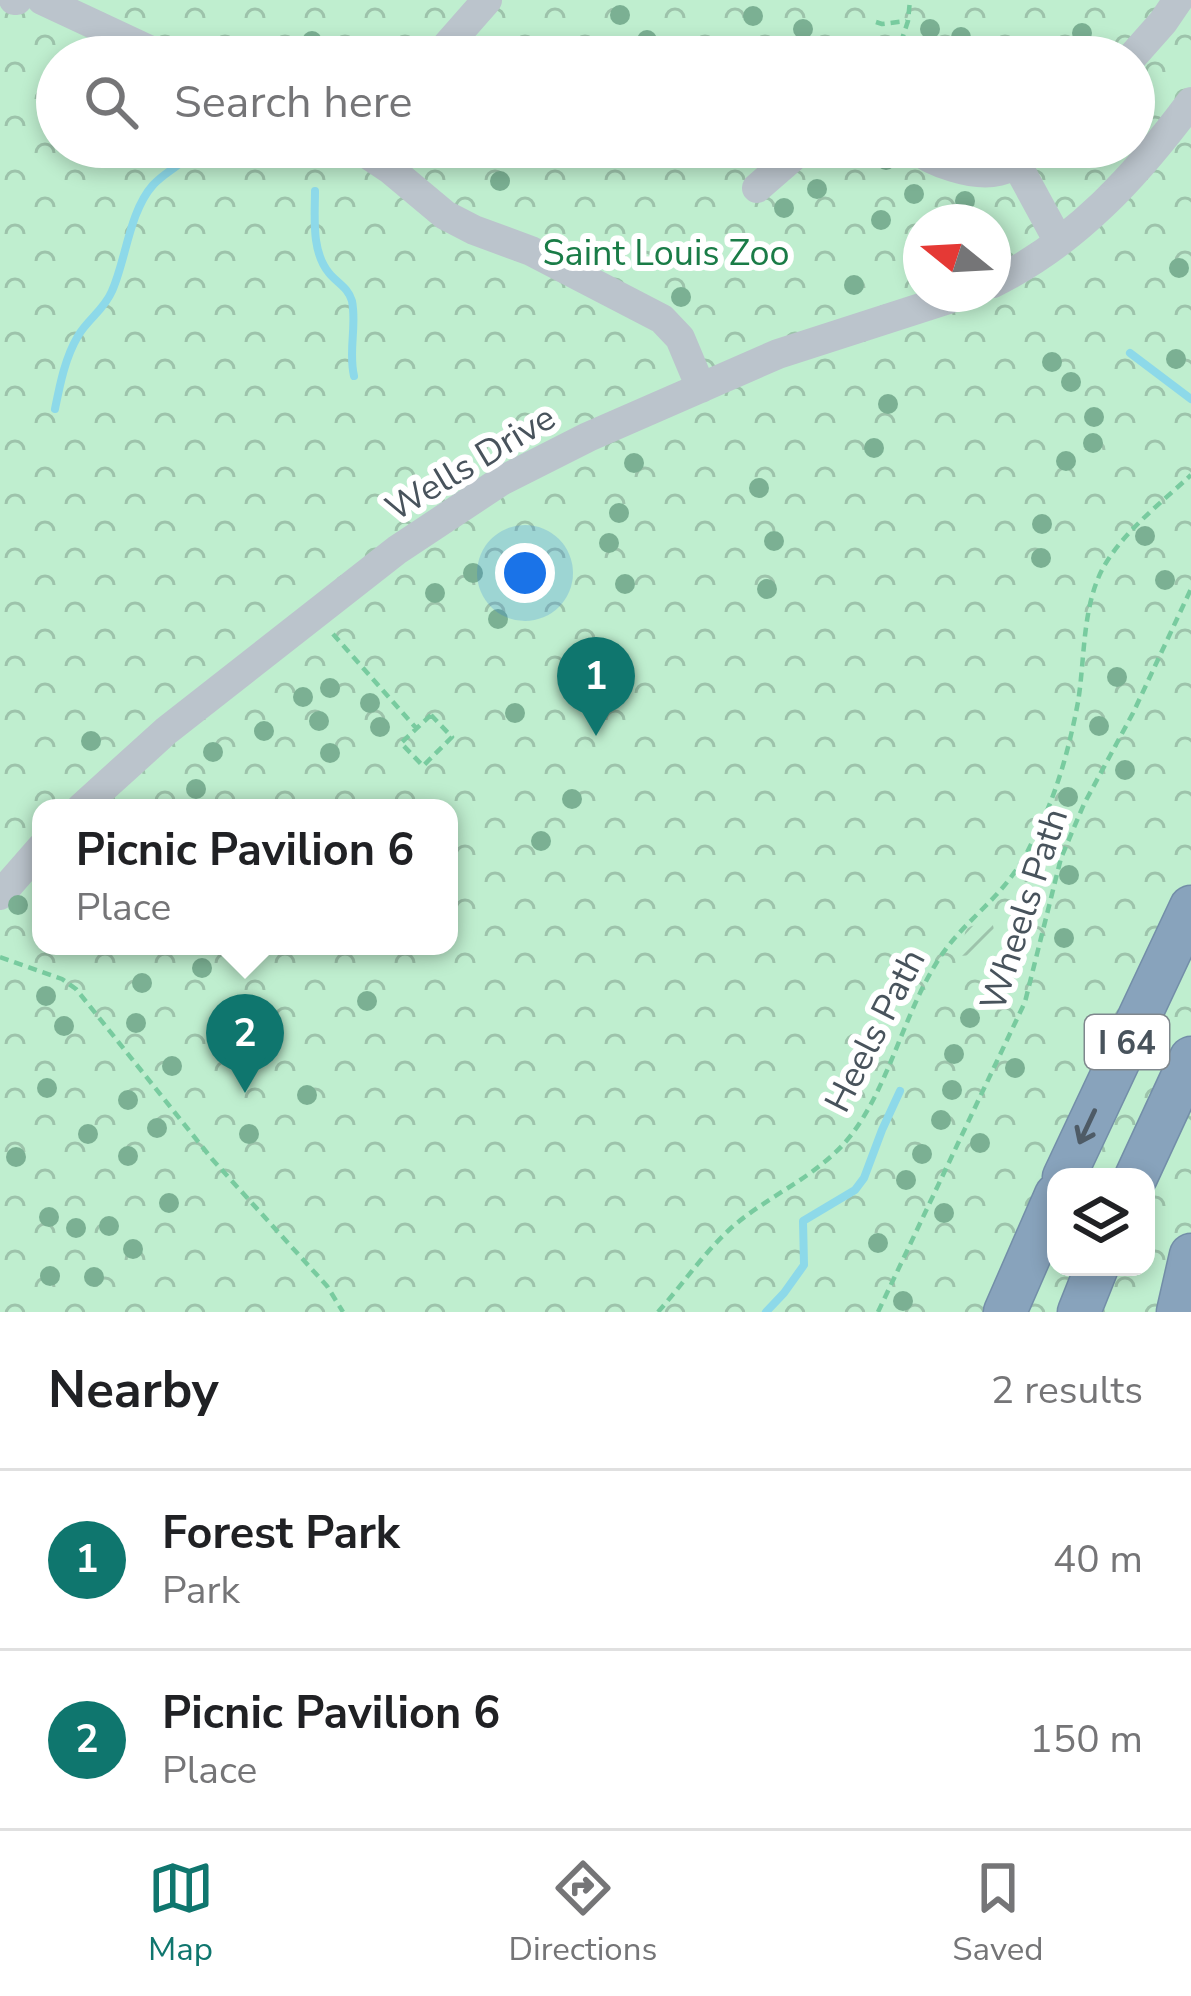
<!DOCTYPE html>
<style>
body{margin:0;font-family:"Nunito Sans",sans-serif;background:#f2f2f2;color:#202124}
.controls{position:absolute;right:36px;bottom:36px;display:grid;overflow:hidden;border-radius:24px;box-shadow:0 6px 18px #0003}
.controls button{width:108px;height:108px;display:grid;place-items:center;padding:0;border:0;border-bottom:3px solid #e0e0e0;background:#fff;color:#202124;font:60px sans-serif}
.compass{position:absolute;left:903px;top:204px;width:108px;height:108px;border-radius:50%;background:#fff;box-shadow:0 6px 18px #0003;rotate:288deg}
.you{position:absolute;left:525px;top:573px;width:42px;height:42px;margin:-30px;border:9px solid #fff;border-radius:50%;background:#1a73e8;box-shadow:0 0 0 18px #1a73e833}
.badge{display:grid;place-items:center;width:78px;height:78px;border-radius:50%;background:#0f766e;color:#fff;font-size:39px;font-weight:700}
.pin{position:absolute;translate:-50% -99px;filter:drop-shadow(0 3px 6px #0008)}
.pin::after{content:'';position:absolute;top:63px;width:42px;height:36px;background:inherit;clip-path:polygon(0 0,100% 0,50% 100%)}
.popup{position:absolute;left:32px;top:799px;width:426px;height:156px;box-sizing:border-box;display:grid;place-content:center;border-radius:24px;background:#fff;filter:drop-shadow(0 3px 9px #0005);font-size:39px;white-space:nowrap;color:#757577}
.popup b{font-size:45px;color:#202124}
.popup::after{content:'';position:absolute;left:50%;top:100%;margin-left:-24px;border:24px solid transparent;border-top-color:#fff}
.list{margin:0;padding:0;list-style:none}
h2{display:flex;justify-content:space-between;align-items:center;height:156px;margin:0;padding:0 48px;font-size:51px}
h2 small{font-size:39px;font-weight:400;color:#757577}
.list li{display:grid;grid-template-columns:78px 1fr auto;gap:36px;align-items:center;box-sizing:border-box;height:180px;padding:0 48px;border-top:3px solid #e0e0e0}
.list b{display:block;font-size:45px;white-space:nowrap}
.list p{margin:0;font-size:39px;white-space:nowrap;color:#757577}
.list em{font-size:39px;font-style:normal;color:#757577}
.icon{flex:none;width:66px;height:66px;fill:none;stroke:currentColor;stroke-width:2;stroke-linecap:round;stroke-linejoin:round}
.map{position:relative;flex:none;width:1191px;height:1312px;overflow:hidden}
.search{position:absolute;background:#fff;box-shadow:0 6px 18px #0003;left:36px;right:36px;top:36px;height:132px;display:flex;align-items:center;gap:30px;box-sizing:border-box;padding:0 42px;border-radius:66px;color:#757577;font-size:45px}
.sheet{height:516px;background:#fff}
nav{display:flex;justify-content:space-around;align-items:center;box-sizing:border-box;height:168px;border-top:3px solid #e0e0e0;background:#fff;font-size:33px;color:#757577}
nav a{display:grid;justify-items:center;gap:6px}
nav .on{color:#0f766e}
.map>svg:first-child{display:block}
.park{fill:url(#park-crowns);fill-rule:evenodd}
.garden{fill:url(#garden-furrows)}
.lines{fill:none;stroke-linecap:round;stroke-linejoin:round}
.stream{stroke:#8dd9e9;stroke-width:8}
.highway-casing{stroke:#738ea8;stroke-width:45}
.path{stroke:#78cb9f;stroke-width:4.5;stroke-dasharray:9 6;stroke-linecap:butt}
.minor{stroke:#bbc4cc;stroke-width:30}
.highway{stroke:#88a3bc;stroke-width:42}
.tree{fill:#7bb093}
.oneway{stroke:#4e5b66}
.labels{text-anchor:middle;stroke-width:12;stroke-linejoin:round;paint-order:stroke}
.shield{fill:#fff;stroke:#7f878d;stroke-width:3}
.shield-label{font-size:33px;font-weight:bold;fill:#48535c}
.park-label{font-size:36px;fill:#1a7c47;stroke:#fff}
.street-label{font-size:36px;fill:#48535c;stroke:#fff}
</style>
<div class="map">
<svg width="1191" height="1312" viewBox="0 0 1191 1312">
<defs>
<pattern id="park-crowns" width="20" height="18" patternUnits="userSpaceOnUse" patternTransform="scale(3)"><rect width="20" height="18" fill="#bfeecf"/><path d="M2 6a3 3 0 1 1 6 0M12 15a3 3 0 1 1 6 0" fill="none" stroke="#9dc3ab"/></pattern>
<pattern id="garden-furrows" width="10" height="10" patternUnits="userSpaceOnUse" patternTransform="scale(3)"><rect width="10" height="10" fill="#bfeecf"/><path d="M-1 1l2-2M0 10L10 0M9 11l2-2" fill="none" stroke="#9dc3ab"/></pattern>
</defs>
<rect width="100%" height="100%" fill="#f1efef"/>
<path class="park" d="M0,0H1191V1312H0ZM57,57H1134V147H57ZM921,222H993V294H921ZM41,808H449V946H41ZM1056,1177H1146V1267H1056Z"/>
<path class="garden" d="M985,913C1011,940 976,964 948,953Z"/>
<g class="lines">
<path class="stream" d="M315,191C315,217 311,251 329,273C337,283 348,287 352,301C357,326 348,351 354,376
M1130,353L1191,399
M55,409C60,384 65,358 78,336C87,320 104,310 112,291C126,260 129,212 153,185C167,170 181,167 195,147
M766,1312L784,1293L804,1265L803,1221L855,1190L864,1178L882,1130L900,1091"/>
<defs>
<path id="highway" d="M1064,1177L1191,907
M1136,1177L1191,1058
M1005,1312L1056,1195
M1079,1312L1097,1267
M1178,1312L1191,1255"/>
</defs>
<use href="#highway" class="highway-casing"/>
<path class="path" d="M876,22L882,24L906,21
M896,57L908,21L910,0
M333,634L417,729
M431,715L452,737L423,766L401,743Z
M0,957L62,979L76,989L212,1159L327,1286L343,1312
M658,1312C682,1285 703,1254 730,1229C769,1194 819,1177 852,1134C890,1083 903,1016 937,962C959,926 991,906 1014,873C1025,859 1033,840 1041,824C1059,786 1070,744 1078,702C1085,659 1082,607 1103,568C1123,532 1161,503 1191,475
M878,1312L1025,1002L1061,858L1084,804L1133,713L1191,589"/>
<path class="minor" d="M14,0H17
M42,0L164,57
M437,57L487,0
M1132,57L1163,22L1178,0
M357,147L390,169L445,215L474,230L531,251L662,319L680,338L701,388
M913,147C933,163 973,177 999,171C1013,168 1021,157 1031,147
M1016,163L1059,242
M757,188L795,155L800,147
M993,283C1076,242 1137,175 1191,102
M81,808L166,731L397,550L501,481L588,437L778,354L964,294
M0,895L41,848"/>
<use href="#highway" class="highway"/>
</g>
<g class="tree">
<circle cx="620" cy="15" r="10"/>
<circle cx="753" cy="16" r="10"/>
<circle cx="803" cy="29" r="10"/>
<circle cx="930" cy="29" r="10"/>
<circle cx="1082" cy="33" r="10"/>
<circle cx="961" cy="37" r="10"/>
<circle cx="647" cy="40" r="10"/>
<circle cx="312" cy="41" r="10"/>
<circle cx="886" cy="160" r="10"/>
<circle cx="500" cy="181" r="10"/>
<circle cx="817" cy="189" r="10"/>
<circle cx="914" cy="194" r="10"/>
<circle cx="965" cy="201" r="10"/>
<circle cx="784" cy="208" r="10"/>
<circle cx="881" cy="220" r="10"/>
<circle cx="1179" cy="268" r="10"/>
<circle cx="854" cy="285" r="10"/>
<circle cx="681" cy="297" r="10"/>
<circle cx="1176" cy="359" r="10"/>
<circle cx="1052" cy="362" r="10"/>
<circle cx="1071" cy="382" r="10"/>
<circle cx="888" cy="404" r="10"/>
<circle cx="1094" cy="417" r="10"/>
<circle cx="1093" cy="443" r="10"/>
<circle cx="874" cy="448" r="10"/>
<circle cx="1066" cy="461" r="10"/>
<circle cx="634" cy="463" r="10"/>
<circle cx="759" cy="488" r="10"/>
<circle cx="619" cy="513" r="10"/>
<circle cx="1042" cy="524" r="10"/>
<circle cx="1145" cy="536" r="10"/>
<circle cx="774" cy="541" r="10"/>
<circle cx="609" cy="543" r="10"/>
<circle cx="1041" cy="558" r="10"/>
<circle cx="473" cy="573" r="10"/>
<circle cx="1165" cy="580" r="10"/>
<circle cx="625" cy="584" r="10"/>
<circle cx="767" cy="589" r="10"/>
<circle cx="435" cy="593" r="10"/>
<circle cx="498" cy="619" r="10"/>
<circle cx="1117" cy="677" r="10"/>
<circle cx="330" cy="688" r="10"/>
<circle cx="303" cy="697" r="10"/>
<circle cx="370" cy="703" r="10"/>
<circle cx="515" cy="713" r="10"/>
<circle cx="319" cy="721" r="10"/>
<circle cx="1099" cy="726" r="10"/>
<circle cx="380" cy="727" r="10"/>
<circle cx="264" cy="731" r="10"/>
<circle cx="91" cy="741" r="10"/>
<circle cx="213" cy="752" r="10"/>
<circle cx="330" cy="753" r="10"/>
<circle cx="1125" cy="770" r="10"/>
<circle cx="196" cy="789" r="10"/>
<circle cx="1068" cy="797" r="10"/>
<circle cx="572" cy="799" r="10"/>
<circle cx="541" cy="841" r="10"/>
<circle cx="1069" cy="875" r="10"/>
<circle cx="18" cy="905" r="10"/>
<circle cx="1028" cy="909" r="10"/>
<circle cx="1064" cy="938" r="10"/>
<circle cx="202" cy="968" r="10"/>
<circle cx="142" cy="983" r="10"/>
<circle cx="46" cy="996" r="10"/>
<circle cx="367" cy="1001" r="10"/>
<circle cx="236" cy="1015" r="10"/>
<circle cx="970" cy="1018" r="10"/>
<circle cx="136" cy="1023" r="10"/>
<circle cx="64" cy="1026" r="10"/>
<circle cx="265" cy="1035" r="10"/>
<circle cx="954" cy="1054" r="10"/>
<circle cx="172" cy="1066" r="10"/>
<circle cx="1015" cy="1068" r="10"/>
<circle cx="47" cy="1088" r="10"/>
<circle cx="952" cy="1090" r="10"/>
<circle cx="307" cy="1095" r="10"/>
<circle cx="128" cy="1100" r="10"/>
<circle cx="941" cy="1120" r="10"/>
<circle cx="157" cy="1128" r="10"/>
<circle cx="88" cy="1134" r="10"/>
<circle cx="249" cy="1134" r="10"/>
<circle cx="980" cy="1143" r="10"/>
<circle cx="922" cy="1154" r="10"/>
<circle cx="128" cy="1156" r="10"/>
<circle cx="16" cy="1157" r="10"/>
<circle cx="906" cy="1180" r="10"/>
<circle cx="169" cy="1203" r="10"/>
<circle cx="944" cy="1213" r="10"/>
<circle cx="49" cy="1217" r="10"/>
<circle cx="109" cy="1226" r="10"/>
<circle cx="76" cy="1228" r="10"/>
<circle cx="878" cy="1243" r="10"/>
<circle cx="133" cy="1249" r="10"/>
<circle cx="50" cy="1276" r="10"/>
<circle cx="94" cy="1277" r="10"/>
<circle cx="903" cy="1301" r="10"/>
</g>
<defs><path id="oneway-shaft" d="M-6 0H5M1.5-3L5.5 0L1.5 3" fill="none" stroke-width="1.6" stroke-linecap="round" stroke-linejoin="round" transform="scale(3)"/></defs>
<use class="oneway" href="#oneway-shaft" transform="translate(1087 1127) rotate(115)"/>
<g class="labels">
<rect class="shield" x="1085" y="1015" width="84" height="54" rx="9"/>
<g class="shield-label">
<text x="1127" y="1054">I 64</text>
</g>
<g class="park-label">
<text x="666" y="265">Saint Louis Zoo</text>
</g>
<g class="street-label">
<text transform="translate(470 462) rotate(-31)" y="13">Wells Drive</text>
<text transform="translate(1023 909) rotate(-72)" y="13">Wheels Path</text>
<text transform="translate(874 1030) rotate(-63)" y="13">Heels Path</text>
</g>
</g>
</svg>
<div class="controls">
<button><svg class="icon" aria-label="layers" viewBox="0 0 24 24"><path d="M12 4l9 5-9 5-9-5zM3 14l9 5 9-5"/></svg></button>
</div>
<svg class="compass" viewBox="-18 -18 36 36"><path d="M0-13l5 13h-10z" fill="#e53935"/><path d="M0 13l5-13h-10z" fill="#757577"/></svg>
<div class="you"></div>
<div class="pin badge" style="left:596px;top:736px">1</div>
<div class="pin badge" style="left:245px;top:1093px">2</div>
<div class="popup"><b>Picnic Pavilion 6</b>Place</div>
<div class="search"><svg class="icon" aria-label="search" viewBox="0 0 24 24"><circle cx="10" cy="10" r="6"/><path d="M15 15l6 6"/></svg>Search here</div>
</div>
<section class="sheet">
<h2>Nearby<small>2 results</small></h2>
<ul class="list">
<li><span class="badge">1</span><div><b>Forest Park</b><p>Park</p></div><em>40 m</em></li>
<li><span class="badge">2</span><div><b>Picnic Pavilion 6</b><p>Place</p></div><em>150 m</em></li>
</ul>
</section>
<nav>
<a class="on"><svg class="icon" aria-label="map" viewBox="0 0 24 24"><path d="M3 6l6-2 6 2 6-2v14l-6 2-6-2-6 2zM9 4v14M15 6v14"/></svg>Map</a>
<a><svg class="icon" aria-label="directions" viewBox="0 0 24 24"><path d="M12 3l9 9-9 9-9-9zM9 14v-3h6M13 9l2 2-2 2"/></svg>Directions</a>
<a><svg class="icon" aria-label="saved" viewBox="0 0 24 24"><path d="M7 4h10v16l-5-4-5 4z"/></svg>Saved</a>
</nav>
